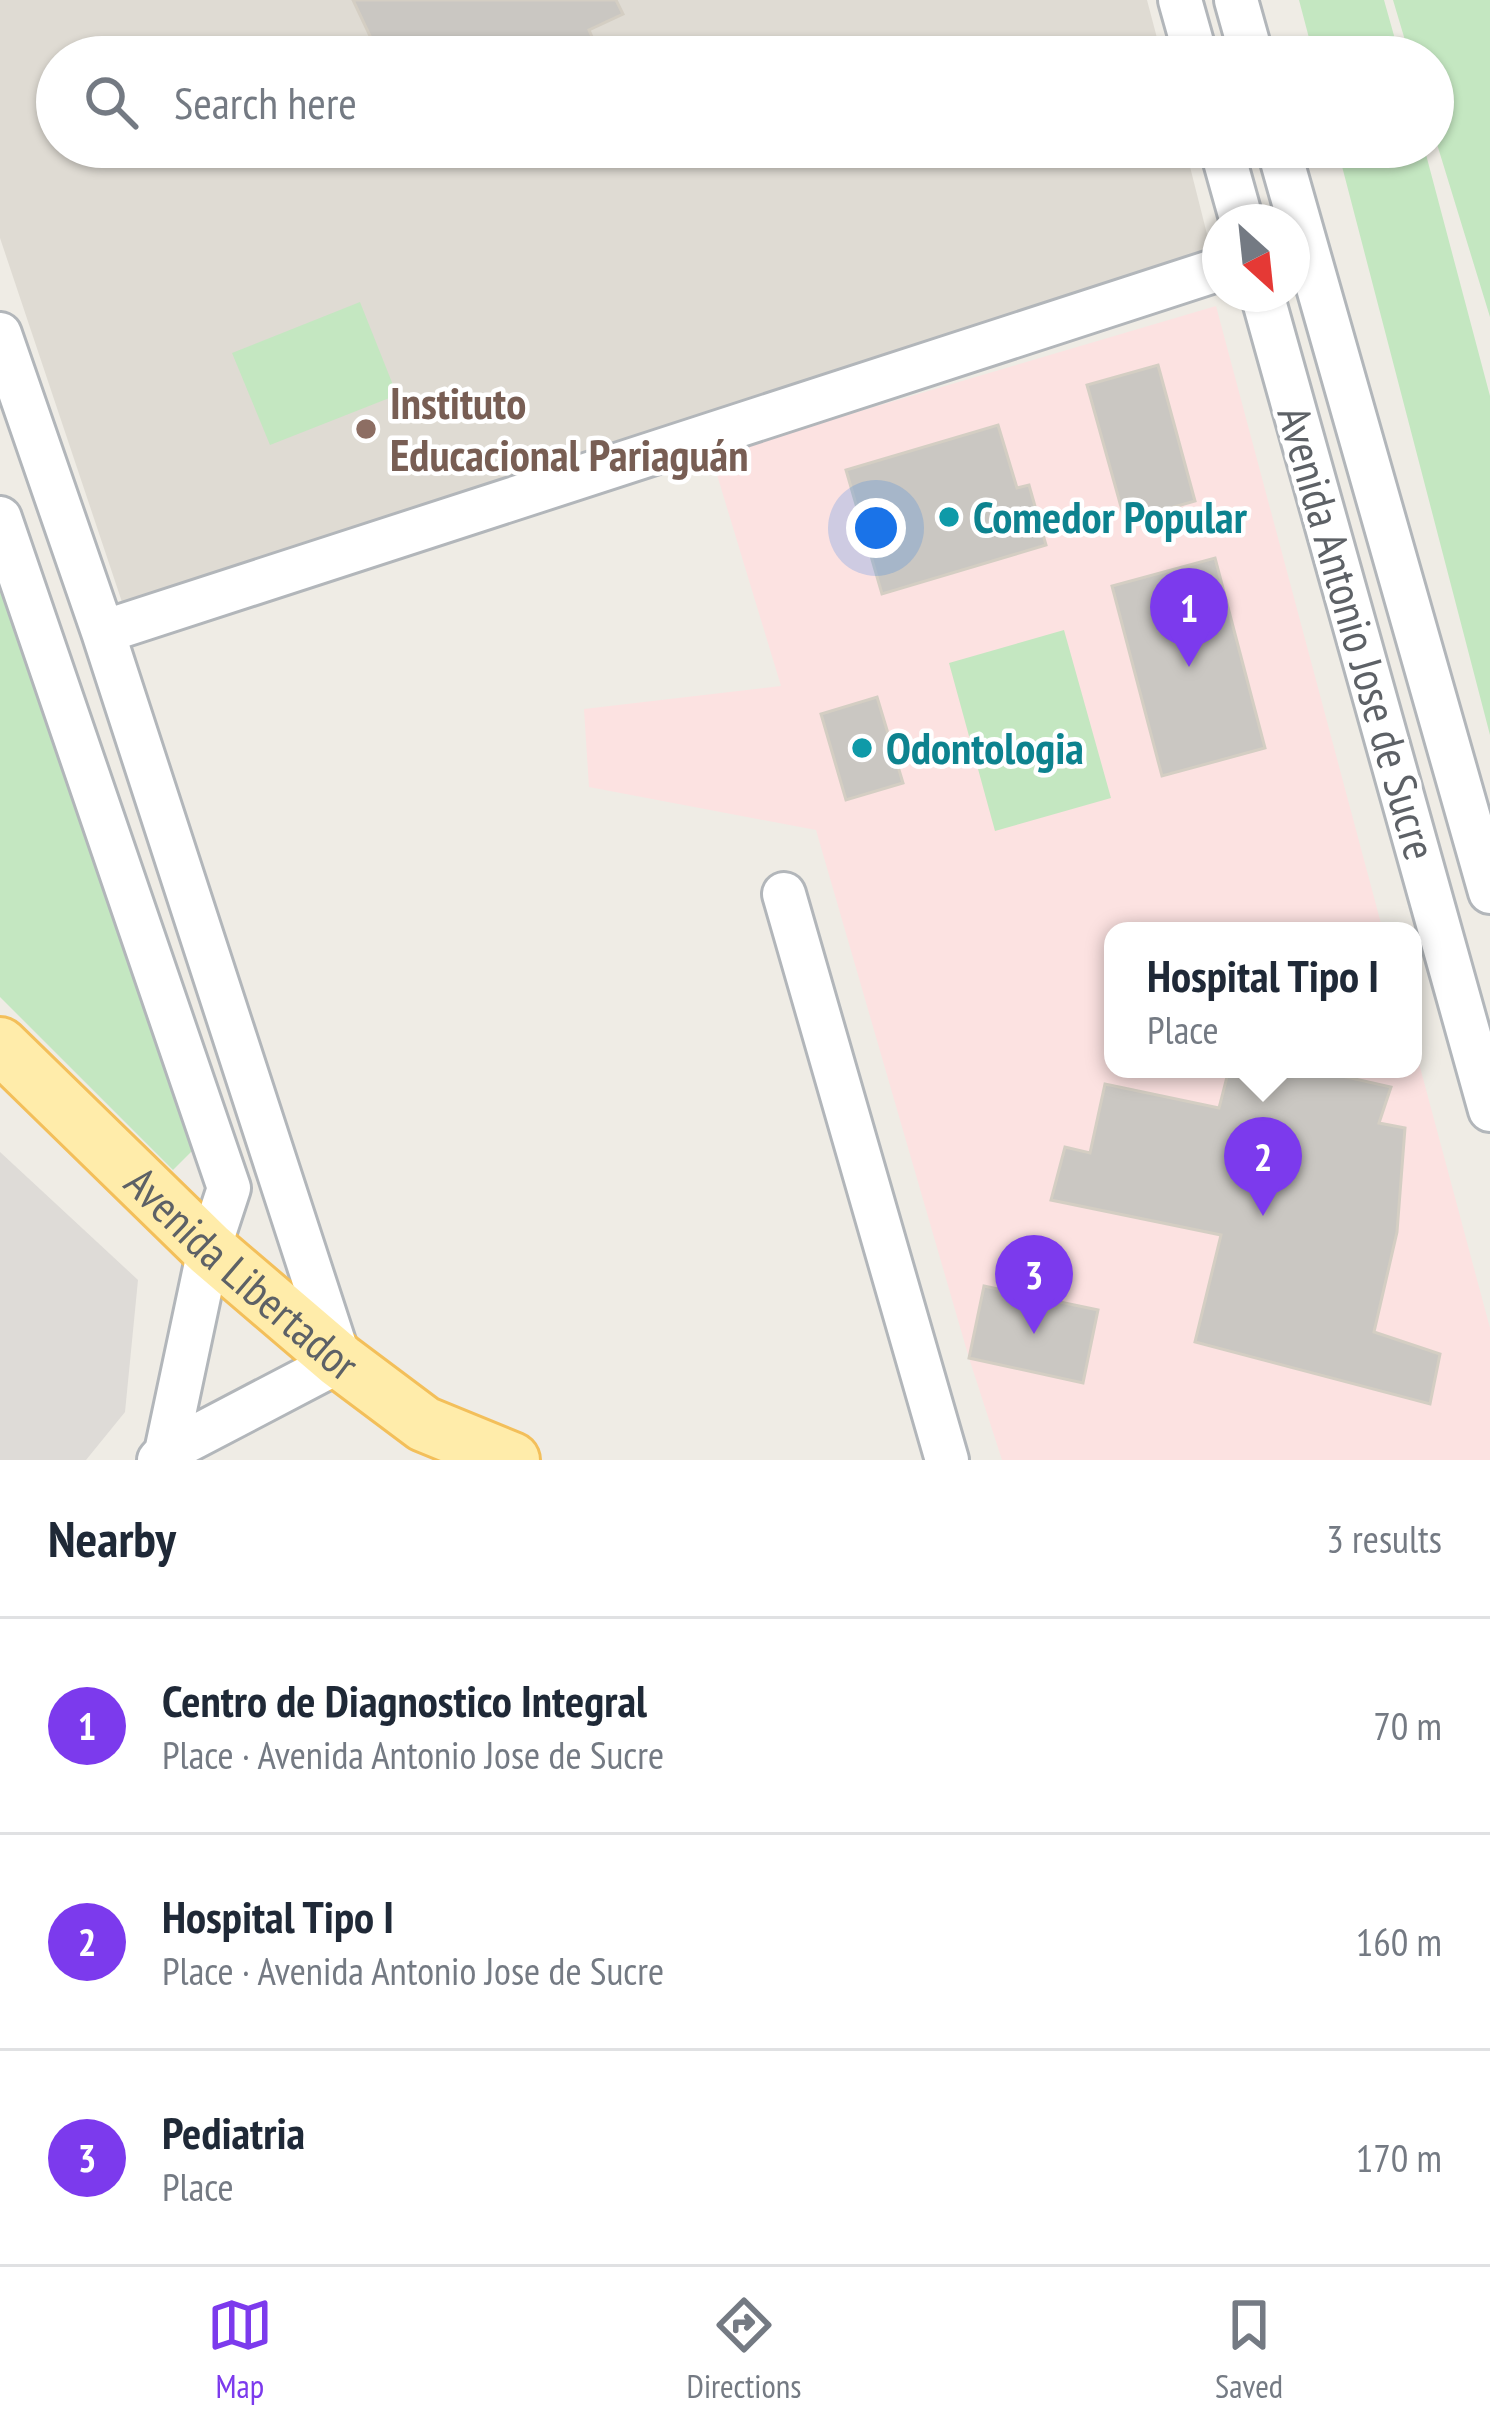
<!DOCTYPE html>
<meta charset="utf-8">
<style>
body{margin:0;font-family:"PT Sans Narrow",sans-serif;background:#f2f2f3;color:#1f2937}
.compass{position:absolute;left:1202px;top:204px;width:108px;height:108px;border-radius:50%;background:#fff;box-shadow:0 3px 9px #0004;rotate:153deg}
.you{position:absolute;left:876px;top:528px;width:42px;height:42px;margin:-30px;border:9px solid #fff;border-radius:50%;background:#1a73e8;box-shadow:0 0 0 18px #1a73e833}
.badge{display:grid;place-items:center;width:78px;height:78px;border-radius:50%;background:#7c3aed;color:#fff;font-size:39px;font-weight:700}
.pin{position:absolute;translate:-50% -99px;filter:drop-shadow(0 3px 6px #0008)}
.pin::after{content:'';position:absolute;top:63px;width:42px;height:36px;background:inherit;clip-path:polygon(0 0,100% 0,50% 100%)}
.popup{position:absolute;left:1104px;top:922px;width:318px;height:156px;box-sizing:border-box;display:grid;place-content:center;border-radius:24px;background:#fff;filter:drop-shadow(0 3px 9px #0005);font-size:39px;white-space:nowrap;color:#747a83}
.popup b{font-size:45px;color:#1f2937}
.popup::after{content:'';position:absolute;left:50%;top:100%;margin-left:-24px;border:24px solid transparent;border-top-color:#fff}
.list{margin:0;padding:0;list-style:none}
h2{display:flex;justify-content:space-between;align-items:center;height:156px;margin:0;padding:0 48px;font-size:51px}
h2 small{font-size:39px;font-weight:400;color:#747a83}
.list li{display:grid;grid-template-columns:78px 1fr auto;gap:36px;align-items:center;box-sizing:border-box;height:216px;padding:0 48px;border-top:3px solid #e0e1e3}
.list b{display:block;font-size:45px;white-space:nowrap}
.list p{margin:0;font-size:39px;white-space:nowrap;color:#747a83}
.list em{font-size:39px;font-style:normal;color:#747a83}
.icon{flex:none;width:66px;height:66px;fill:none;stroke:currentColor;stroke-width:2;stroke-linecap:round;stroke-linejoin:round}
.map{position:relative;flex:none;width:1490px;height:1460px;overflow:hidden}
.search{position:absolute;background:#fff;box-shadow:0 3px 9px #0004;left:36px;right:36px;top:36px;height:132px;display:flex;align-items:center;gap:30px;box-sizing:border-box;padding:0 42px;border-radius:66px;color:#747a83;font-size:45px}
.sheet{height:804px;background:#fff}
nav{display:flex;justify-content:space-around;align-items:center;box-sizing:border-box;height:168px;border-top:3px solid #e0e1e3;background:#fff;font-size:33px;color:#747a83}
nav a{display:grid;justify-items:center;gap:6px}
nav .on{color:#7c3aed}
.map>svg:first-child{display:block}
.industrial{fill:#dedbd7}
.education{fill:#dfdbd3}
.medical{fill:#fce2e1}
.green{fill:#c4e7c1}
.building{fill:#cac7c2;stroke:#d4cec3;stroke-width:3}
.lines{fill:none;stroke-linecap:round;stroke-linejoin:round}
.minor-casing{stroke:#b2b6ba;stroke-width:48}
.major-casing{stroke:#f3bf5a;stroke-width:60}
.minor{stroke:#fff;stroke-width:42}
.major{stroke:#ffecaa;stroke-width:54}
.education-dot{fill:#8d6e63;stroke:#fff;stroke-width:4.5}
.culture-dot{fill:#0f9aa8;stroke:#fff;stroke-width:4.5}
.labels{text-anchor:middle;stroke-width:9;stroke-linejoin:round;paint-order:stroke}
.education-label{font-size:45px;font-weight:bold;fill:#785e54;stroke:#fff;text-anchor:start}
.culture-label{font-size:45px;font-weight:bold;fill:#0d838f;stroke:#fff;text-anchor:start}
.street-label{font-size:45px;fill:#5d6166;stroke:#fff}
</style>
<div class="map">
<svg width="1490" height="1460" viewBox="0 0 1490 1460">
<rect width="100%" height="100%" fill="#efece5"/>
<path class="industrial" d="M0,1152L138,1280L125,1412L86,1460H0Z"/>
<path class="education" d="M0,0H1147L1162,57H57V147H1185L1211,250L124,608L0,238Z"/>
<path class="medical" d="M1216,306L1383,931H1113V1069H1413V1041L1490,1328V1460H1002L969,1358L816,830L589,787L584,709L781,686L711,455Z"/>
<path class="green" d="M1299,0H1384L1400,57H1314Z
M1393,0H1490V317L1433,131V57H1410Z
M1337,147H1424L1490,396V735Z
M360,302L397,395L270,445L232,353Z
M0,581L196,1147L173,1170L0,997Z
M1064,630L1111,798L995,831L949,663Z"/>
<path class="building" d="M353,0H616L623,14L589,30L600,55L595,57H380Z
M1158,365L1195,501L1125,521L1087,385Z
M998,425L1017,488L1029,485L1046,545L882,594L846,470Z
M1215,558L1265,748L1162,776L1112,586Z
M877,697L903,783L846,800L821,714Z
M1229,1069H1311L1391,1087L1379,1123L1405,1128L1397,1232L1374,1332L1440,1354L1430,1404L1195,1342L1221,1235L1051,1200L1065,1147L1090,1153L1105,1084L1219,1108Z
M984,1286L1098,1310L1083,1383L969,1358Z"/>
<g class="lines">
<defs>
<path id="minor" d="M1180,0L1196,57
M1236,0L1252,57
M1221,147L1242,222
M1278,147L1490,892
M1262,294L1490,1110
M0,334L103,632L340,1361L166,1452L159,1460
M0,518L229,1188L209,1249L166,1452
M103,632L1220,269
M784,894L947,1460"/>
<g id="major">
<path id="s1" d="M0,1045L209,1249L340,1361L424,1424L512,1460"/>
</g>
</defs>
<use href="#minor" class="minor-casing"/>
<use href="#major" class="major-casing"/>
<use href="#minor" class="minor"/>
<use href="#major" class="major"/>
</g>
<circle class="education-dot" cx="366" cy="429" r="12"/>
<g class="culture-dot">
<circle cx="949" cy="517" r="12"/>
<circle cx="862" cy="748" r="12"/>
</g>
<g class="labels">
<g class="education-label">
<text x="390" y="419">Instituto<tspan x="390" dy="52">Educacional Pariaguán</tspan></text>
</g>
<g class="culture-label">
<text x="973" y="533">Comedor Popular</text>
<text x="886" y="764">Odontologia</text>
</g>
<g class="street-label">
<text transform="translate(1357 633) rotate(74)" y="16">Avenida Antonio Jose de Sucre</text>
<text dy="16" stroke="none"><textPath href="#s1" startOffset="333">Avenida Libertador</textPath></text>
</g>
</g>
</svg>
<svg class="compass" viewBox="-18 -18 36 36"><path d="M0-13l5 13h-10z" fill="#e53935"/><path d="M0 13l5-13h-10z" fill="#747a83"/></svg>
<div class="you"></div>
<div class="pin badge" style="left:1189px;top:667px">1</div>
<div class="pin badge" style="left:1263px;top:1216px">2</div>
<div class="popup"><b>Hospital Tipo I</b>Place</div>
<div class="pin badge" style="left:1034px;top:1334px">3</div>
<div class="search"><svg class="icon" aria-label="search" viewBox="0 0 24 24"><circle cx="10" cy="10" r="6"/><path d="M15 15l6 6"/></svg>Search here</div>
</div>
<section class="sheet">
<h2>Nearby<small>3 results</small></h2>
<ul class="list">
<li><span class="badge">1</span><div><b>Centro de Diagnostico Integral</b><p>Place · Avenida Antonio Jose de Sucre</p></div><em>70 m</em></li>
<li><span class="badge">2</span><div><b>Hospital Tipo I</b><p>Place · Avenida Antonio Jose de Sucre</p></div><em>160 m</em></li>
<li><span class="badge">3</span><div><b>Pediatria</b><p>Place</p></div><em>170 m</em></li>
</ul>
</section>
<nav>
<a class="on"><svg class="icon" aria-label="map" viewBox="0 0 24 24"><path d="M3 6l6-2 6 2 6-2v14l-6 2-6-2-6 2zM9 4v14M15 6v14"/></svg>Map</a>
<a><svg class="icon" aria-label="directions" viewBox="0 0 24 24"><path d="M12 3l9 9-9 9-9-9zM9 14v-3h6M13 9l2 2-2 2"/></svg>Directions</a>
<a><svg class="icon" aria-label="saved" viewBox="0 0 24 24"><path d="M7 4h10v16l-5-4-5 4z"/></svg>Saved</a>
</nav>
